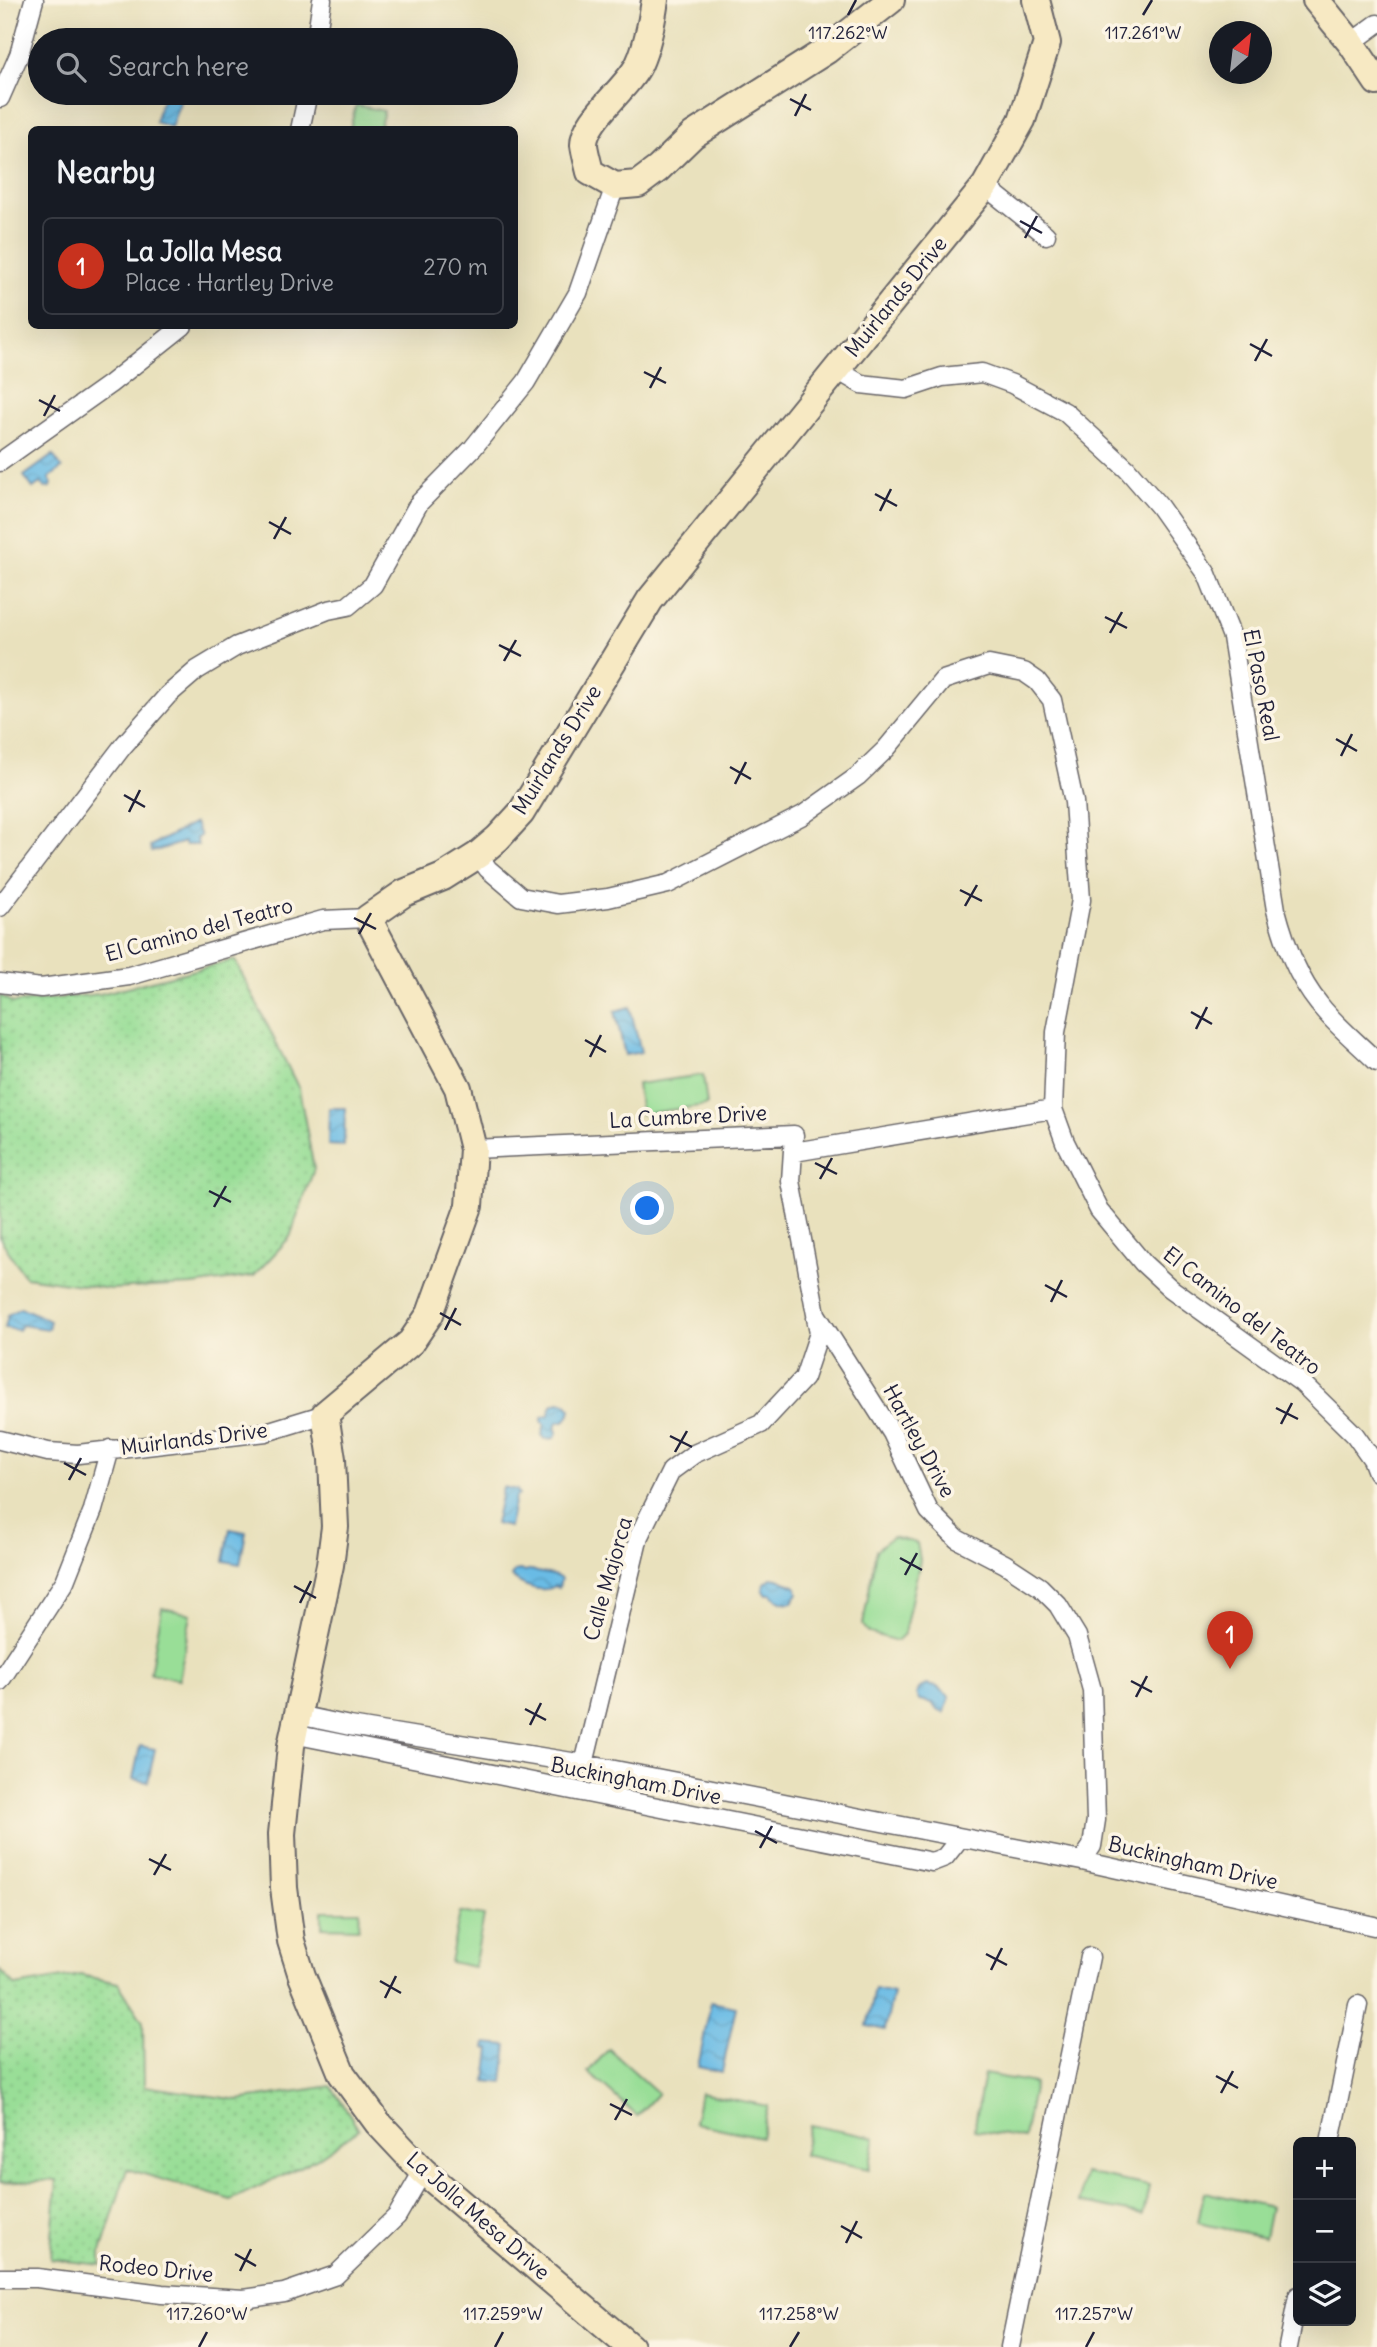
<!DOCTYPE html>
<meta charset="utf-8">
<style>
body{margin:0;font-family:Delius,sans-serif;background:#242831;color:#f1f3f6}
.controls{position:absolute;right:21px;bottom:21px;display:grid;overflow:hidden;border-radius:10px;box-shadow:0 7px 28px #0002}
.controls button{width:63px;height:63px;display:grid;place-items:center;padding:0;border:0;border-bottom:2px solid #363941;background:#171b24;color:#f1f3f6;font:35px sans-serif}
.compass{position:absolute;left:1209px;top:21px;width:63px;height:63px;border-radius:50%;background:#171b24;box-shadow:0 7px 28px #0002;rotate:28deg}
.you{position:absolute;left:648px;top:1209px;width:24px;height:24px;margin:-18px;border:5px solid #fff;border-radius:50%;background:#1a73e8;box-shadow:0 0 0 10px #1a73e833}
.badge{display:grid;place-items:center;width:46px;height:46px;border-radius:50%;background:#c8321e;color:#fff;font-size:23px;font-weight:700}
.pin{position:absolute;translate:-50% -58px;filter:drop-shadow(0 2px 4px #0008)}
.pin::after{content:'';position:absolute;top:37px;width:24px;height:21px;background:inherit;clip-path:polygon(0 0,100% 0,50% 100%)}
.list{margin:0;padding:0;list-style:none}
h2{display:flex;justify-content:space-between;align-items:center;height:91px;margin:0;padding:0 28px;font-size:30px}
h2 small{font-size:23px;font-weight:400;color:#9ea1a6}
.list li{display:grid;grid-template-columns:46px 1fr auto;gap:21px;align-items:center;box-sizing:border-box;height:98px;margin:0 14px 14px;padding:0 14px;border:2px solid #363941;border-radius:10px}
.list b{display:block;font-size:26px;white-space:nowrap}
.list p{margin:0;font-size:23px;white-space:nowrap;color:#9ea1a6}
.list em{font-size:23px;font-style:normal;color:#9ea1a6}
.icon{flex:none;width:38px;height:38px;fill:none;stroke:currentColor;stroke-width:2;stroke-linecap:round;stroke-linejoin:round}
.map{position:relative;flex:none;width:1377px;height:2347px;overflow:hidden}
.search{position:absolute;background:#171b24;box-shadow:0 7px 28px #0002;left:28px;top:28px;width:490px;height:77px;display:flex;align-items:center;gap:18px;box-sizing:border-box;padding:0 24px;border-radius:38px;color:#9ea1a6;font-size:26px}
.panel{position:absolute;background:#171b24;box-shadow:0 7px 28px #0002;left:28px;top:126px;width:490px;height:203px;border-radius:10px}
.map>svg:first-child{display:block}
.grass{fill:url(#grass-dots);stroke:#5e8069;stroke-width:2}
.park{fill:#99de97;stroke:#5e8069;stroke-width:2}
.water{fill:url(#water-waves);stroke:#466e90;stroke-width:2}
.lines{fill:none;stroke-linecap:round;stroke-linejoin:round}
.street-casing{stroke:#686568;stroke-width:21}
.secondary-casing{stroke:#686568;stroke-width:30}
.street{stroke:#fff;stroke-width:18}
.secondary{stroke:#f7e9c3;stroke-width:26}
.ticks{fill:none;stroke:#22223b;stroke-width:2.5}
.labels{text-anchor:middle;stroke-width:7;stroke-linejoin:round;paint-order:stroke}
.street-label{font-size:21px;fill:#22223b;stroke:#fcf5e5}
.ticks-label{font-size:18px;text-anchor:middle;fill:#22223b;stroke:#fcf5e5;stroke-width:7;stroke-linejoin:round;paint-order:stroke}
</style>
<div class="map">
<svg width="1377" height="2347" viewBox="0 0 1377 2347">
<defs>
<pattern id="grass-dots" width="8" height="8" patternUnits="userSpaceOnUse" patternTransform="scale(1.75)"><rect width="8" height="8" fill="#99de97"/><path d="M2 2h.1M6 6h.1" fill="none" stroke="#84be83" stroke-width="1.8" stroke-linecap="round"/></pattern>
<pattern id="water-waves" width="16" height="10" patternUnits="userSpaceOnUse" patternTransform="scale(1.75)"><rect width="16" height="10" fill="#69bbe5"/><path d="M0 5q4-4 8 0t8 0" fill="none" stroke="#5ba0c5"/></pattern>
</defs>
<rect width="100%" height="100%" fill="#fcf5e5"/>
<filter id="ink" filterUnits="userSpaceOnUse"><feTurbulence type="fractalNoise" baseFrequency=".0143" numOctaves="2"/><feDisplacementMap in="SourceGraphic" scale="14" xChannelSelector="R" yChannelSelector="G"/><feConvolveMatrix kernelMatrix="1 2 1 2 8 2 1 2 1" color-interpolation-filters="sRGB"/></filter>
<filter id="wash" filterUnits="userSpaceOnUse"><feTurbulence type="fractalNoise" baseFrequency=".00686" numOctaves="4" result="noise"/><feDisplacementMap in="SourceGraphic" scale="28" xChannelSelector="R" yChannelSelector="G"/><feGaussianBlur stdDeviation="1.57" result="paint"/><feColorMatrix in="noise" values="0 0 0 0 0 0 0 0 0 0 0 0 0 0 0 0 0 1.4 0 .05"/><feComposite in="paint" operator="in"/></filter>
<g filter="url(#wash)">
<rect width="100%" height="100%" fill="#e9e1bd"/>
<path class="grass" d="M235,960L299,1089L314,1169L290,1237L254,1276L193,1285L110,1289L25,1277L0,1238V995L13,1003L100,994Z
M0,1970L16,1986L80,1975L118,1983L143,2022L144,2086L238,2100L331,2086L359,2129L316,2159L231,2200L127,2169L101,2252V2265L50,2259L57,2180L0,2183Z"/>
<path class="park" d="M356,105L384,111L379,129H350Z
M703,1075L707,1105L641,1114L637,1084Z
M892,1537L917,1543L920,1560L904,1634L897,1641L869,1633L863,1625L876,1550Z
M162,1608L191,1614L179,1679L150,1673Z
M322,1911H360L359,1928L322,1927Z
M460,1912L484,1916L474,1967L450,1962Z
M609,2049L658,2093L637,2116L588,2072Z
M984,2074L1034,2083L1024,2138L974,2130Z
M700,2093L768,2106L761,2137L694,2123Z
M810,2125L875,2138L869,2169L803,2155Z
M1085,2173L1149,2186L1143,2215L1079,2202Z
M1204,2192L1271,2207L1265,2237L1198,2223Z"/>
<path class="water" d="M164,93H177L180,102L171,127L155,122Z
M53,455L62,468L49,478L52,484L50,487L45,488L40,483L33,488L24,476Z
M195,823L200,836L196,838L198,845H185L184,842L152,852L150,846Z
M630,1007L641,1052L625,1055L615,1011Z
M329,1108H345L344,1146L328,1145Z
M20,1308L27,1310L50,1321L48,1329L21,1325L18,1330L5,1328L8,1315Z
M559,1402L566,1403L571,1409C569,1418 567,1421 558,1422L555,1427L557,1432L555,1438L545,1439L542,1435L545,1424L542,1421V1417L549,1415L552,1405Z
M503,1487L517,1490L519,1495L515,1498L509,1527L495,1524Z
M230,1529L246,1532L240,1564L224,1561Z
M520,1570L525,1572L532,1570C542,1575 552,1572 561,1579L559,1588L555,1586C543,1594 521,1586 511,1576L515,1571Z
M771,1578L778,1579L796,1587L798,1593L792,1602C783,1604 778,1600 771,1594H766L763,1589L765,1583Z
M926,1685L937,1687L949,1696V1701L944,1713L937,1710L932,1703L919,1700L916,1694L920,1688Z
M140,1746L155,1749L148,1782L133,1779Z
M875,1989L893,1993L885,2030L867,2026Z
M711,2002L736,2007L722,2072L698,2067Z
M486,2043L507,2045L503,2083L486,2081L490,2049L485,2048Z"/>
</g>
<g filter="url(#ink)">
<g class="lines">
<defs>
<path id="street" d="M316,40L322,0
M1351,43L1377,24
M0,98L19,55L34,0
M300,130L308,93
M985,186L1046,235
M837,370L861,384L906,389L942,377L982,373L1012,384L1065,412L1127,469L1159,506L1207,574L1232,637L1276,910C1285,944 1297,977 1319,1004C1335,1025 1358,1043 1377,1062
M0,462L110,384L183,326
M478,855L488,869L521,897L558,904L608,898L668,884L803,815L858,776L886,749L943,680L989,665L1024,672L1037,681L1052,700L1074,802L1081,900L1056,1032L1053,1109L1065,1142L1099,1210L1143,1263L1170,1288L1302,1383L1355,1435L1372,1459L1377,1472
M0,907L123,746L168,695L197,670L237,646L328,610L348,606L373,585L419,503L473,448L526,382L578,293L615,186
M0,983L41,988L129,976L323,920L368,918
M473,1149L794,1135L791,1181L816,1314L892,1433L929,1511L957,1539L1005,1564L1040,1587L1058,1605L1077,1636L1092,1690L1096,1820L1092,1846L1082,1861
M794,1152L1053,1109
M0,1440L48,1452L78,1454L266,1432L325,1414
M0,1681L65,1581L93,1510L110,1449
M298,1715L350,1726L584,1764L1082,1861L1374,1926
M293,1734L932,1862L945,1857L960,1838
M584,1764L639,1536L671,1471L694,1454L761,1424L804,1378L819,1333L816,1318
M1330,2142L1358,2005
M0,2278H37L162,2294L244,2299L284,2293L336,2275L397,2216L423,2171
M1010,2347L1090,1957
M1288,2347L1298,2296"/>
<path id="secondary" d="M655,0C652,21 648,44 639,64C628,88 583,120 584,145C585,153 588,163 590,172L615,186L638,184L658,169L693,135L827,50L891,0
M1316,0L1351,43L1377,82
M630,2347L423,2171L378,2123L342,2074L302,1976L291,1941L284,1888L282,1834L291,1746L330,1565L335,1527L332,1459L325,1414L411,1342L430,1314L469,1206L473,1149L458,1088L368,918L404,893L443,877L478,855L498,838L521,813L650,600L985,186L1022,120L1047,43L1036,0"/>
</defs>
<use href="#street" class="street-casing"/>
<use href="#secondary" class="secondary-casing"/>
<use href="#street" class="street"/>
<use href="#secondary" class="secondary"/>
</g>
</g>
<path class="ticks" d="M848,15L856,0M1143,15L1152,0M790,99L811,110M795,116L806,94M1020,221L1042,233M1025,238L1037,216M1250,344L1272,356M1255,361L1267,339M644,372L666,383M650,388L661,367M39,400L60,411M44,416L55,395M875,494L897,506M880,511L891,489M269,522L291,534M274,539L286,517M1105,617L1127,628M1110,633L1122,612M499,645L521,656M504,661L516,640M1336,739L1357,751M1341,756L1352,734M730,767L751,779M735,784L746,762M124,795L145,807M129,812L140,790M960,890L982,901M965,906L977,885M354,918L376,929M359,934L371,913M1191,1012L1212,1024M1196,1029L1207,1007M585,1040L606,1052M590,1057L601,1035M815,1163L837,1174M820,1179L832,1158M209,1191L231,1202M214,1207L226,1186M1045,1285L1067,1297M1051,1302L1062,1280M440,1313L461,1325M445,1330L456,1308M1276,1408L1298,1419M1281,1424L1292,1403M670,1436L692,1447M675,1452L687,1431M64,1463L86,1475M69,1480L81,1458M900,1558L922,1570M905,1575L917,1553M294,1586L316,1598M300,1603L311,1581M1131,1681L1152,1692M1136,1697L1147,1676M525,1709L546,1720M530,1725L541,1703M755,1831L777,1843M760,1848L772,1826M149,1859L171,1870M154,1875L166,1854M986,1954L1007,1965M991,1970L1002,1948M380,1981L401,1993M385,1998L396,1976M1216,2076L1238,2088M1221,2093L1233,2071M610,2104L632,2115M615,2120L627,2099M841,2226L862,2238M846,2243L857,2221M235,2254L256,2266M240,2271L251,2249M199,2347L207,2332M495,2347L503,2332M790,2347L799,2332M1086,2347L1094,2332"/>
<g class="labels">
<g class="street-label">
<text transform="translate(896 297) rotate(-51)" y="7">Muirlands Drive</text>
<text transform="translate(1261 685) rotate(79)" y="7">El Paso Real</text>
<text transform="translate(557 750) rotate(-58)" y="7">Muirlands Drive</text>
<text transform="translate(199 930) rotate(-15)" y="7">El Camino del Teatro</text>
<text transform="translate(688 1117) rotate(-3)" y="7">La Cumbre Drive</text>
<text transform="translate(1242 1311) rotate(38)" y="7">El Camino del Teatro</text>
<text transform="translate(194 1439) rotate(-7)" y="7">Muirlands Drive</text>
<text transform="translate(919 1441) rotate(61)" y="7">Hartley Drive</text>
<text transform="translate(608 1579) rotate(-74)" y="7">Calle Majorca</text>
<text transform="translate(636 1781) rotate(11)" y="7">Buckingham Drive</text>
<text transform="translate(1193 1863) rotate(13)" y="7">Buckingham Drive</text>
<text transform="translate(478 2216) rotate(41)" y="7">La Jolla Mesa Drive</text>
<text transform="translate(156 2269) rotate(6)" y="7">Rodeo Drive</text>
</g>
</g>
<g class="ticks-label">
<text x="848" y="39">117.262°W</text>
<text x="1143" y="39">117.261°W</text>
<text x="207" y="2320">117.260°W</text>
<text x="503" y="2320">117.259°W</text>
<text x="799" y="2320">117.258°W</text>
<text x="1094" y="2320">117.257°W</text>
</g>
</svg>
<div class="controls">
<button>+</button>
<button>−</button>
<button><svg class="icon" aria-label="layers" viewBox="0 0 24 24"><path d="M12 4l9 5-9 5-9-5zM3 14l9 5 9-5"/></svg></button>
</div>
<svg class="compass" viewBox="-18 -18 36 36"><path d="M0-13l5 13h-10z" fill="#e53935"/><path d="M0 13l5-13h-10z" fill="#9ea1a6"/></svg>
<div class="you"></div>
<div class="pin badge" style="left:1230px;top:1669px">1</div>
<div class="search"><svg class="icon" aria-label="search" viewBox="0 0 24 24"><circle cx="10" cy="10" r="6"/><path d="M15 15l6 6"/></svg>Search here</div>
<section class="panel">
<h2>Nearby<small></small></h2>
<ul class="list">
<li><span class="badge">1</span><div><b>La Jolla Mesa</b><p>Place · Hartley Drive</p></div><em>270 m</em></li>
</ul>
</section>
</div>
